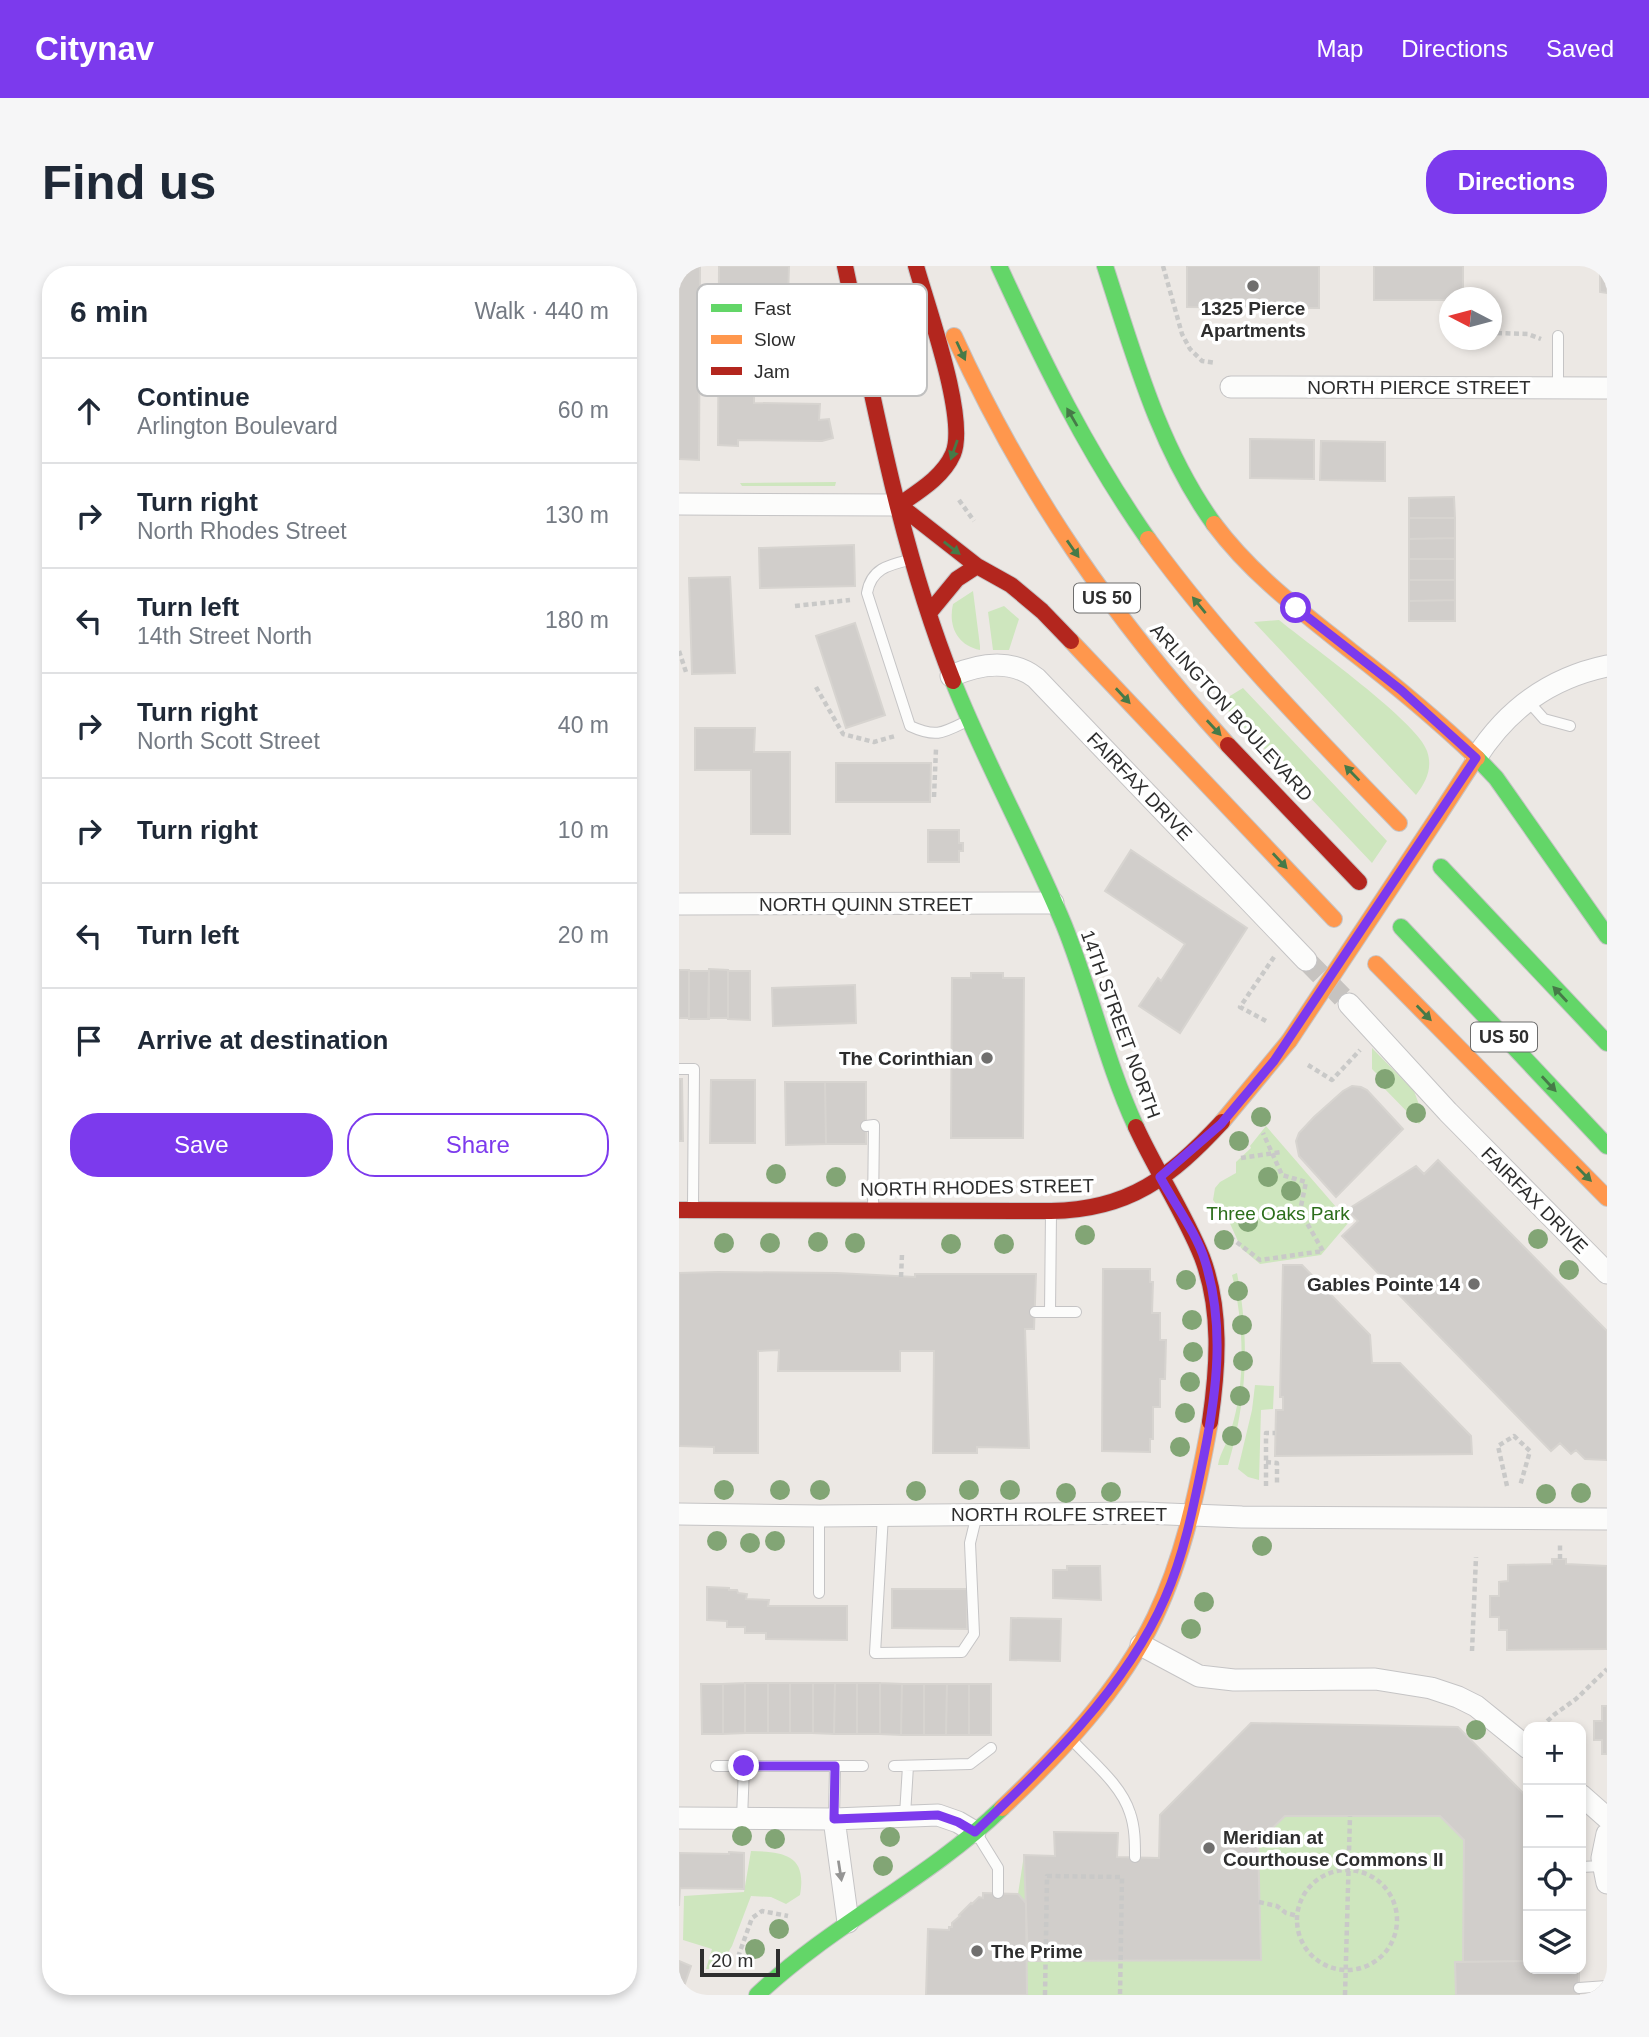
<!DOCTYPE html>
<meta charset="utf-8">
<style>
body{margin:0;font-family:Helvetica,sans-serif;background:#f6f6f7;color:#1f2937}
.controls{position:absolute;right:21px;bottom:21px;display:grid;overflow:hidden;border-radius:14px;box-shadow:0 4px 10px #0003}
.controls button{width:63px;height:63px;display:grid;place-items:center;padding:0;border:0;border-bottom:2px solid #e0e1e3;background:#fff;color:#1f2937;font:35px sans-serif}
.compass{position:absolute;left:760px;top:21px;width:63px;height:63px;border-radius:50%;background:#fff;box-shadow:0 4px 10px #0003;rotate:276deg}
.scale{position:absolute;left:21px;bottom:18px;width:80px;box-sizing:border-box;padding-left:7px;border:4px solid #2e2e2e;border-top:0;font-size:19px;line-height:24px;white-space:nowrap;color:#2e2e2e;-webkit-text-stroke:5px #fff;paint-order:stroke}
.stop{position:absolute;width:21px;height:21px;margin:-16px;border:5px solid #7c3aed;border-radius:50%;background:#fff}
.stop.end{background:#7c3aed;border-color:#fff;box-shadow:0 2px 7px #0008}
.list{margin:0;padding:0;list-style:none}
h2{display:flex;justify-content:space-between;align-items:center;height:91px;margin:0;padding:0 28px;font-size:30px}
h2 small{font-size:23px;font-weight:400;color:#747a83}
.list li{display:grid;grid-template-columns:46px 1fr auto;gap:21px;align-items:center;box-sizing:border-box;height:105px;padding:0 28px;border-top:2px solid #e0e1e3}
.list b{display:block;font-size:26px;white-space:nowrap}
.list p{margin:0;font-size:23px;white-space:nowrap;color:#747a83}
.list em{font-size:23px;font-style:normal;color:#747a83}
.actions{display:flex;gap:14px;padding:21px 28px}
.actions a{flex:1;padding:16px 0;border:2px solid #7c3aed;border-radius:28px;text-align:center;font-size:24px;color:#7c3aed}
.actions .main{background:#7c3aed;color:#fff}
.icon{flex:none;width:38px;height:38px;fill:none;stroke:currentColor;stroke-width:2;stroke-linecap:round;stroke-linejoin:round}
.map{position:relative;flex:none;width:928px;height:1729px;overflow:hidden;border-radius:28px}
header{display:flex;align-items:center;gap:42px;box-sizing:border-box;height:98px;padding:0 35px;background:#7c3aed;color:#fff}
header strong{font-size:33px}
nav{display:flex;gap:38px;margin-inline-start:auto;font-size:24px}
.intro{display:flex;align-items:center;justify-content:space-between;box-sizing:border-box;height:168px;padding:0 42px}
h1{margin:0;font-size:49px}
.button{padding:18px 32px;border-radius:28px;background:#7c3aed;color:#fff;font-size:24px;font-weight:700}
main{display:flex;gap:42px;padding:0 42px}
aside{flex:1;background:#fff;border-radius:28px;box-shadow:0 4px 10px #0003}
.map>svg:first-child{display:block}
.green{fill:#cee6be}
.building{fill:#d1cecb;stroke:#d7d4d0;stroke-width:2}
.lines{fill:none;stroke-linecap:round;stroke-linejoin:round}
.street-tunnel{stroke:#c6c3c0;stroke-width:21;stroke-dasharray:21 10;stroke-linecap:butt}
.lane-casing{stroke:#c5c4c5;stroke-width:12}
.street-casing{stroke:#c5c4c5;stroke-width:23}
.fast-casing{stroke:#c5c4c5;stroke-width:18}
.slow-casing{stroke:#c5c4c5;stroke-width:18}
.jam-casing{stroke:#c5c4c5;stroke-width:18}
.path{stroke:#c9c9c8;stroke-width:4.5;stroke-dasharray:5 3.5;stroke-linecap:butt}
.lane{stroke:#fcfcfb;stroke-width:10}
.street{stroke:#fcfcfb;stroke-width:21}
.fast{stroke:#63d668;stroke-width:16}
.slow{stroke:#ff974d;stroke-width:16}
.jam{stroke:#b3261e;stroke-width:16}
.slow-bridge-casing{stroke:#c5c4c5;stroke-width:18;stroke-linecap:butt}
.slow-bridge{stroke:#ff974d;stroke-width:16}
.tree{fill:#82a575}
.oneway{fill:#467a48}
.oneway2{fill:#959594}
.route{stroke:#7c3aed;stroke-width:9}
.poi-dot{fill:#706f6e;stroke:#fff;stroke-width:2.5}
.labels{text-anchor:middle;stroke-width:7;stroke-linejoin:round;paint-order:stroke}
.shield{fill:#fff;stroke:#6d6d6d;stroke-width:2}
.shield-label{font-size:18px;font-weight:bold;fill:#2e2e2e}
.poi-label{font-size:19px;font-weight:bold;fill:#2e2e2e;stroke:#fff;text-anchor:end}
.street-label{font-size:19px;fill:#2e2e2e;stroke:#fff}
.park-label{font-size:19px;fill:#2c6e1b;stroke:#fff}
.key{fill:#fff;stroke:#c0c0c0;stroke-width:2}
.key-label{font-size:19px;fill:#2e2e2e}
</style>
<header>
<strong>Citynav</strong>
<nav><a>Map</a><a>Directions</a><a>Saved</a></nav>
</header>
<div class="intro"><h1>Find us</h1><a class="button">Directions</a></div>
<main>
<aside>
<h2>6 min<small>Walk · 440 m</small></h2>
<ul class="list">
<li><svg class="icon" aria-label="ahead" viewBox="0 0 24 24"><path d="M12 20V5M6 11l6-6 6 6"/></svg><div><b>Continue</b><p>Arlington Boulevard</p></div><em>60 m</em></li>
<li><svg class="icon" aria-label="right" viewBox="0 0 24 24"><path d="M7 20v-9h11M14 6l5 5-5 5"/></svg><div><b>Turn right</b><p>North Rhodes Street</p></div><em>130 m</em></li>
<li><svg class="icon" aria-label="left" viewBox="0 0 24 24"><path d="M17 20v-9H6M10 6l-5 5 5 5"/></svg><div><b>Turn left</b><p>14th Street North</p></div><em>180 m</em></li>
<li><svg class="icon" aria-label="right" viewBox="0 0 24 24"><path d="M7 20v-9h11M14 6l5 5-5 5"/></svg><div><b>Turn right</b><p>North Scott Street</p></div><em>40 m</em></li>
<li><svg class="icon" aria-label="right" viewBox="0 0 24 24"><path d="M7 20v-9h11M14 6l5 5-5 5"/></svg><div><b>Turn right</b></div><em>10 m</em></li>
<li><svg class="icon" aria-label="left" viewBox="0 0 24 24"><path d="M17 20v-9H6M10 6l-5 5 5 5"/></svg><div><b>Turn left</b></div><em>20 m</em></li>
<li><svg class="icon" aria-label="arrive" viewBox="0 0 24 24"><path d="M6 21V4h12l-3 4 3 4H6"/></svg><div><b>Arrive at destination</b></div></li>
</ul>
<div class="actions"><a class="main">Save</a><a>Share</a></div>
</aside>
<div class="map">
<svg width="928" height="1729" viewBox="0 0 928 1729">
<rect width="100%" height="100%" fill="#ece8e4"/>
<path class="green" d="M157,216L156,220H63L61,217Z
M294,325L301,380V384C278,379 269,360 274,338Z
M325,340L340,353L330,384H314L309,346Z
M600,354C628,377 740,457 748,485C754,502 747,516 737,529L575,356Z
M564,422L708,575L693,597L541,436Z
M693,782L735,825L745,852L740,858L701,818L702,812L693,803Z
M587,860L670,956L642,989L581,998L562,982L549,953L534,934L536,922L541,916L557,907V896L572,882L571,880Z
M558,1007C571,1073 568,1135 549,1199H539C541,1186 549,1177 552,1164C567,1117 565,1057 553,1009Z
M576,1119L595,1120L594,1143L582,1144L580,1214L569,1211L559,1203L573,1144Z
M606,1550H761L785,1574L784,1696H776L777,1729H348L347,1637L339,1628L345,1589L480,1592L476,1695L581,1694L579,1576Z
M72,1585C106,1586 128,1589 121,1629L107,1638L92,1631L72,1630L53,1680L39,1703H27L33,1683L4,1674L5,1630L65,1626Z"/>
<path class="building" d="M0,0H21L20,194L0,193Z
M40,0H110L109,31H76L75,137L141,138L140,154L150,153L154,172L143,175L59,174V180L39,179Z
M508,0H640V42L508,41Z
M695,0H784V32H771V34H695Z
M921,0H928V27L921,26Z
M571,173L635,174V213L571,212Z
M642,175L706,176V215L641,214Z
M775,231L776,252H730V232Z
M730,252H776V272L730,273Z
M776,272V293H730V273Z
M175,279L176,320L81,322L80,282Z
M730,293H776V314H730Z
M51,311L56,407L13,408L10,312Z
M730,314H776V334L730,335Z
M776,334V355H730V335Z
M176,357L206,449L167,462L137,370Z
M16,462H76L75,486H111V568H72V504H16Z
M157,497H252L251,536H157Z
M249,564H280V577H284V585H280V596H249Z
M452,584L568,662L501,767L460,740L479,712L482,715L506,678L426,625Z
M30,703L49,704V752H29Z
M0,704H10V752H0Z
M10,705H30V753H10Z
M49,705H71V754L49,753Z
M292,707H324V712H345L344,872H272L273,712H292Z
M176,719L177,757L94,760L93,722Z
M0,813H3L4,875H0Z
M32,814H76V877H31Z
M106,816H146L147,878L107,879Z
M146,816H187V878H147Z
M673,820L682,821L688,824L724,863L657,931L620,890L617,875L620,867L635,851L664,825Z
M759,894L928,1065V1194L906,1193L897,1184L892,1188L881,1177L872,1185L663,970L679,955L668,944L737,900L745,908Z
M604,999H623L691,1069L693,1097H721L792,1170L793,1188L596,1190L597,1144H604V1131H601Z
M424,1003H471V1016H474L473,1047H481V1074H487L486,1113H481V1141H474V1173H471V1186L423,1185Z
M39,1006L158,1007L236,1011V1008H357L355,1063H346L350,1182L298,1181V1187H254L255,1085H221V1105H99L100,1084L79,1085V1187H35V1181L0,1180V1007Z
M873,1293H887V1298L928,1300V1383L828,1384V1364H820V1351H811V1330H820V1316L829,1315V1299L873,1298Z
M388,1300H421L422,1334L374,1332V1304H388Z
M28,1321L50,1322V1324H58L59,1327L68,1328L67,1333L90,1334L89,1340H168V1374L87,1373V1367H66V1361H48V1355L28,1354Z
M213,1323H288V1363L213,1362Z
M332,1352L382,1353L381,1395L331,1394Z
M66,1417V1467L44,1468V1418Z
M66,1417H89V1467H66Z
M89,1417H111V1467H89Z
M111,1417H134V1467H111Z
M134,1417H156L155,1468L134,1467Z
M156,1417H178V1468H155Z
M178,1417H201V1468H178Z
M201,1417L223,1418L222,1469L201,1468Z
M22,1418H44V1468H23Z
M223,1418H245V1469H222Z
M245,1418H268L267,1469H245Z
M268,1418H290V1469H267Z
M290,1418H312V1469H290Z
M923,1440H928V1488H923V1474H915V1455H923Z
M572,1457L779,1461L849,1532V1695L784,1696L785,1574L761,1550H606L579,1576L582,1694L349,1695L345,1589L376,1590L375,1566L439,1567L438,1591L480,1592L481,1549Z
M50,1586L65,1587V1623L1,1622L0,1640V1587L50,1588Z
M304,1627L339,1628L347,1637L348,1729H247L249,1663L270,1664V1661H273V1657L281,1650L280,1649L292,1637L293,1638L300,1631L304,1632Z
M0,1695L12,1700L2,1729H0Z
M849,1695V1703H900V1729H777L776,1696Z"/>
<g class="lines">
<path class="street-tunnel" d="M627,694L670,738"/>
<defs>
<path id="lane" d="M879,70V121
M230,294C209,299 192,303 188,327L231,460C257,472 264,467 288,455
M849,435L865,453L891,460
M0,803H15L14,941
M187,860L195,859L194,943
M356,1046H397
M371,1046L372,947
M204,1249L196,1387L283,1386L295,1368L291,1277L298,1248
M140,1250V1327
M392,1473C412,1495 442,1518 451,1547C456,1561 456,1577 456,1591
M37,1500H184
M215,1500L291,1498L312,1482
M226,1549L229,1500
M63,1553L65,1501
M155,1553L156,1500
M298,1568L319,1602V1627
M902,1601L923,1600
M900,1722L928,1720"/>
<path id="street" d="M552,121L928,122
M0,238L220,239
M272,410C300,398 331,392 357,412L627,694
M797,492C829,442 871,412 928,400
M0,638L374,637
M670,738L769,846L928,1007
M0,1248L140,1250L464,1247L563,1251L928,1253
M462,1379L520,1410L555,1414L696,1413L752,1422L779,1431L797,1440L849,1482
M902,1529L928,1552
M0,1552L155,1553L259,1549L279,1556L296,1566
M155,1553L169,1656
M928,1568L923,1592L928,1617"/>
<path id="fast" d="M320,0C364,96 408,186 469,273
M426,0C455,89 480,182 535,258
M274,415C307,498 351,577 385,659C412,726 427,796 457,861
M798,492L817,512L928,670
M762,601L928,777
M722,661L928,880
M78,1729C153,1658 248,1614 323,1542"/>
<path id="slow" d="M275,70C346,226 434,352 549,479
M535,258C573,309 623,346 672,385C716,419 758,454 798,492
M469,273C544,376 632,466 720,557
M392,375L655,653
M760,549L797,492
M697,698L928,932
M543,856L610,775
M323,1542C381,1487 441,1424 476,1351C505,1290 519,1222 531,1156"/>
<path id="jam" d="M166,0C196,140 221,282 274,415
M237,0C248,40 289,153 274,188C264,211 240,225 220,239L298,300L332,319L363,345L392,375
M250,347L278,313L298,300
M549,479L680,616
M457,861C477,905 505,946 523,991C543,1044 539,1101 531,1156
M0,944L372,945C450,944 492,911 543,856"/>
</defs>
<use href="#lane" class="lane-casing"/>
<use href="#street" class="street-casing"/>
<use href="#fast" class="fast-casing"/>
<use href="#slow" class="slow-casing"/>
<use href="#jam" class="jam-casing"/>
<path class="path" d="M484,0L503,68L511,83L523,95L537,97
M818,67L849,68L862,73
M280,234L295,255
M116,340L171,334
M0,385L7,406
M137,421L164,468L195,476L216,470
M255,531L257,483
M587,755L561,741L595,691
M629,799L653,814L681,784
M562,892L602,886
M551,971L581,994L644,985L621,945L627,916L603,909L584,867
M222,1011L223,988
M587,1196L598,1197V1220
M587,1220V1167H596
M828,1220L819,1180L835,1170L851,1185L841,1220
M881,1293V1279
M793,1385L797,1291
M862,1461L876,1448L897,1433L928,1403
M618 1654a50 50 0 1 1 100 0a50 50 0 1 1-100 0Z
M580,1636L598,1640L607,1647L619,1650
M59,1691L73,1652L83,1645L109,1650
M366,1729L368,1610L443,1611L441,1729
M666,1729L671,1550"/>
<use href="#lane" class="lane"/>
<use href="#street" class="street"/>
<use href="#fast" class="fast"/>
<use href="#slow" class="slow"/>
<use href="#jam" class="jam"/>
<defs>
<path id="slow-bridge" d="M610,775L760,549"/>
</defs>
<use href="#slow-bridge" class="slow-bridge-casing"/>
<use href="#slow-bridge" class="slow-bridge"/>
</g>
<g class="tree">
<circle cx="706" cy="813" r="10"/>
<circle cx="737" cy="847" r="10"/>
<circle cx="582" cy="851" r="10"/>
<circle cx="560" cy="875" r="10"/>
<circle cx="97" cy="908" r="10"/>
<circle cx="157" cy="911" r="10"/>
<circle cx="589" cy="911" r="10"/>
<circle cx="612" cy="925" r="10"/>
<circle cx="569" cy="956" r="10"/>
<circle cx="406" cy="969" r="10"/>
<circle cx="859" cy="973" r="10"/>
<circle cx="545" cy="974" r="10"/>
<circle cx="139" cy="976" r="10"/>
<circle cx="45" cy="977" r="10"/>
<circle cx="91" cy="977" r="10"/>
<circle cx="176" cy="977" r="10"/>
<circle cx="272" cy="978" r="10"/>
<circle cx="325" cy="978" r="10"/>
<circle cx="890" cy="1004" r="10"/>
<circle cx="507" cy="1014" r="10"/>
<circle cx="559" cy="1025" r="10"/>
<circle cx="513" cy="1054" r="10"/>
<circle cx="563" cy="1059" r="10"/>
<circle cx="514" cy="1086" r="10"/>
<circle cx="564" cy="1095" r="10"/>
<circle cx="511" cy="1116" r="10"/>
<circle cx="561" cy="1130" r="10"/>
<circle cx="506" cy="1147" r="10"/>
<circle cx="553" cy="1170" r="10"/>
<circle cx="501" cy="1181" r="10"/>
<circle cx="45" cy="1224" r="10"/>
<circle cx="101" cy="1224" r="10"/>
<circle cx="141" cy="1224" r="10"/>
<circle cx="290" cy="1224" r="10"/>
<circle cx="331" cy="1224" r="10"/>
<circle cx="237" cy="1225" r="10"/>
<circle cx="432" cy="1226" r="10"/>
<circle cx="387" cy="1227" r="10"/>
<circle cx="902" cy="1227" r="10"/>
<circle cx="867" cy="1228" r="10"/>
<circle cx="38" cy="1275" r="10"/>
<circle cx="96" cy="1275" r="10"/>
<circle cx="71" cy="1277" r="10"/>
<circle cx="583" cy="1280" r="10"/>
<circle cx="525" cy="1336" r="10"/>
<circle cx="512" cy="1363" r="10"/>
<circle cx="797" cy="1464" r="10"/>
<circle cx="63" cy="1570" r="10"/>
<circle cx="211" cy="1571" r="10"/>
<circle cx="96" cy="1573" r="10"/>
<circle cx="204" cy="1600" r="10"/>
<circle cx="100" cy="1663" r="10"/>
<circle cx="76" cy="1683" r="10"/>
</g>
<defs><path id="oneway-solid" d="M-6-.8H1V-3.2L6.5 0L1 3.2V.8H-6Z" transform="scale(1.75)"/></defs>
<g class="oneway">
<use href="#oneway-solid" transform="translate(282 85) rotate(65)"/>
<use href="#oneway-solid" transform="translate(393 151) rotate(-120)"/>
<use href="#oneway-solid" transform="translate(275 184) rotate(109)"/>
<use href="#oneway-solid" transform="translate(273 282) rotate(38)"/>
<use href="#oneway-solid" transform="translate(394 283) rotate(55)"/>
<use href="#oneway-solid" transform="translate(520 339) rotate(-129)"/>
<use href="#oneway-solid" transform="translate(444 430) rotate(47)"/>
<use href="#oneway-solid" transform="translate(535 462) rotate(47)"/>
<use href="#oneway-solid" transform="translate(673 507) rotate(-134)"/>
<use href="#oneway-solid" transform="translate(601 595) rotate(47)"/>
<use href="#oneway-solid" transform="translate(881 728) rotate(-133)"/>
<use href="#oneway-solid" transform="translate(745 747) rotate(46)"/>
<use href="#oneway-solid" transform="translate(870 818) rotate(47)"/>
<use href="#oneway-solid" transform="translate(905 908) rotate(45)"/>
</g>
<use class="oneway2" href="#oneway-solid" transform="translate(161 1605) rotate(81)"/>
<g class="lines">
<path class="route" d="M65,1500H156L155,1553L259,1549L279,1556L296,1566C367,1499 447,1422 486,1332C506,1286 515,1238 525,1189C538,1125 546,1059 526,995C518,968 495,937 481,911L542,858L595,795L797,492L722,424L617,342"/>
</g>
<g class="poi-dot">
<circle cx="574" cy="20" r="7"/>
<circle cx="308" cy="792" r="7"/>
<circle cx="795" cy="1018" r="7"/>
<circle cx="530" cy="1582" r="7"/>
<circle cx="298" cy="1685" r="7"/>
</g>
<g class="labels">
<g class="shield">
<rect x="395" y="317.5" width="66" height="29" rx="5"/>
<rect x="792" y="756.5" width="66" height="29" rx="5"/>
</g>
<g class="shield-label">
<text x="428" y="338">US 50</text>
<text x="825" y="777">US 50</text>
</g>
<g class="poi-label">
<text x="574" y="49" text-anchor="middle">1325 Pierce<tspan x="574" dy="22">Apartments</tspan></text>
<text x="294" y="799">The Corinthian</text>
<text x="781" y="1025">Gables Pointe 14</text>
<text x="544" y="1578" text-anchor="start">Meridian at<tspan x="544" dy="22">Courthouse Commons II</tspan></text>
<text x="312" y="1692" text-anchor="start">The Prime</text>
</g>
<g class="street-label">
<text x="740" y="128">NORTH PIERCE STREET</text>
<text transform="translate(553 446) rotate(48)" y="7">ARLINGTON BOULEVARD</text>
<text transform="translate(461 520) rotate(46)" y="7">FAIRFAX DRIVE</text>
<text x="187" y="645">NORTH QUINN STREET</text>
<text transform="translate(442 758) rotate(70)" y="7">14TH STREET NORTH</text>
<text transform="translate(298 921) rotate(-1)" y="7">NORTH RHODES STREET</text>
<text transform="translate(856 934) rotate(45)" y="7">FAIRFAX DRIVE</text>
<text x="380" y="1255">NORTH ROLFE STREET</text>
</g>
<g class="park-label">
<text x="599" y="954">Three Oaks Park</text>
</g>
</g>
<rect x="18" y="18" width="230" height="112" rx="10" class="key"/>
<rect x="32" y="38" width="31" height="8" fill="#63d668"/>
<rect x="32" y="69" width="31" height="9" fill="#ff974d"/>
<rect x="32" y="101" width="31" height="8" fill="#b3261e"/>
<g class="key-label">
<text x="75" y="49">Fast</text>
<text x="75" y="80">Slow</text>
<text x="75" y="112">Jam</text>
</g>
</svg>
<div class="controls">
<button>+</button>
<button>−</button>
<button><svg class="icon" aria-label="locate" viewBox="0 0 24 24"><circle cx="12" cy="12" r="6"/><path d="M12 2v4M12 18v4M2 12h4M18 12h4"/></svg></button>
<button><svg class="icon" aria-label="layers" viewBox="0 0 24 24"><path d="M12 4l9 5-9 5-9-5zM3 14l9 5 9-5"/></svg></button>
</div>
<svg class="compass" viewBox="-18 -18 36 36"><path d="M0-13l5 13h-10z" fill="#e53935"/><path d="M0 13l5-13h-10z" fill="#747a83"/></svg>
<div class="scale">20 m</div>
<div class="stop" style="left:617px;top:342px"></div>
<div class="stop end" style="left:65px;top:1500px"></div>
</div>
</main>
